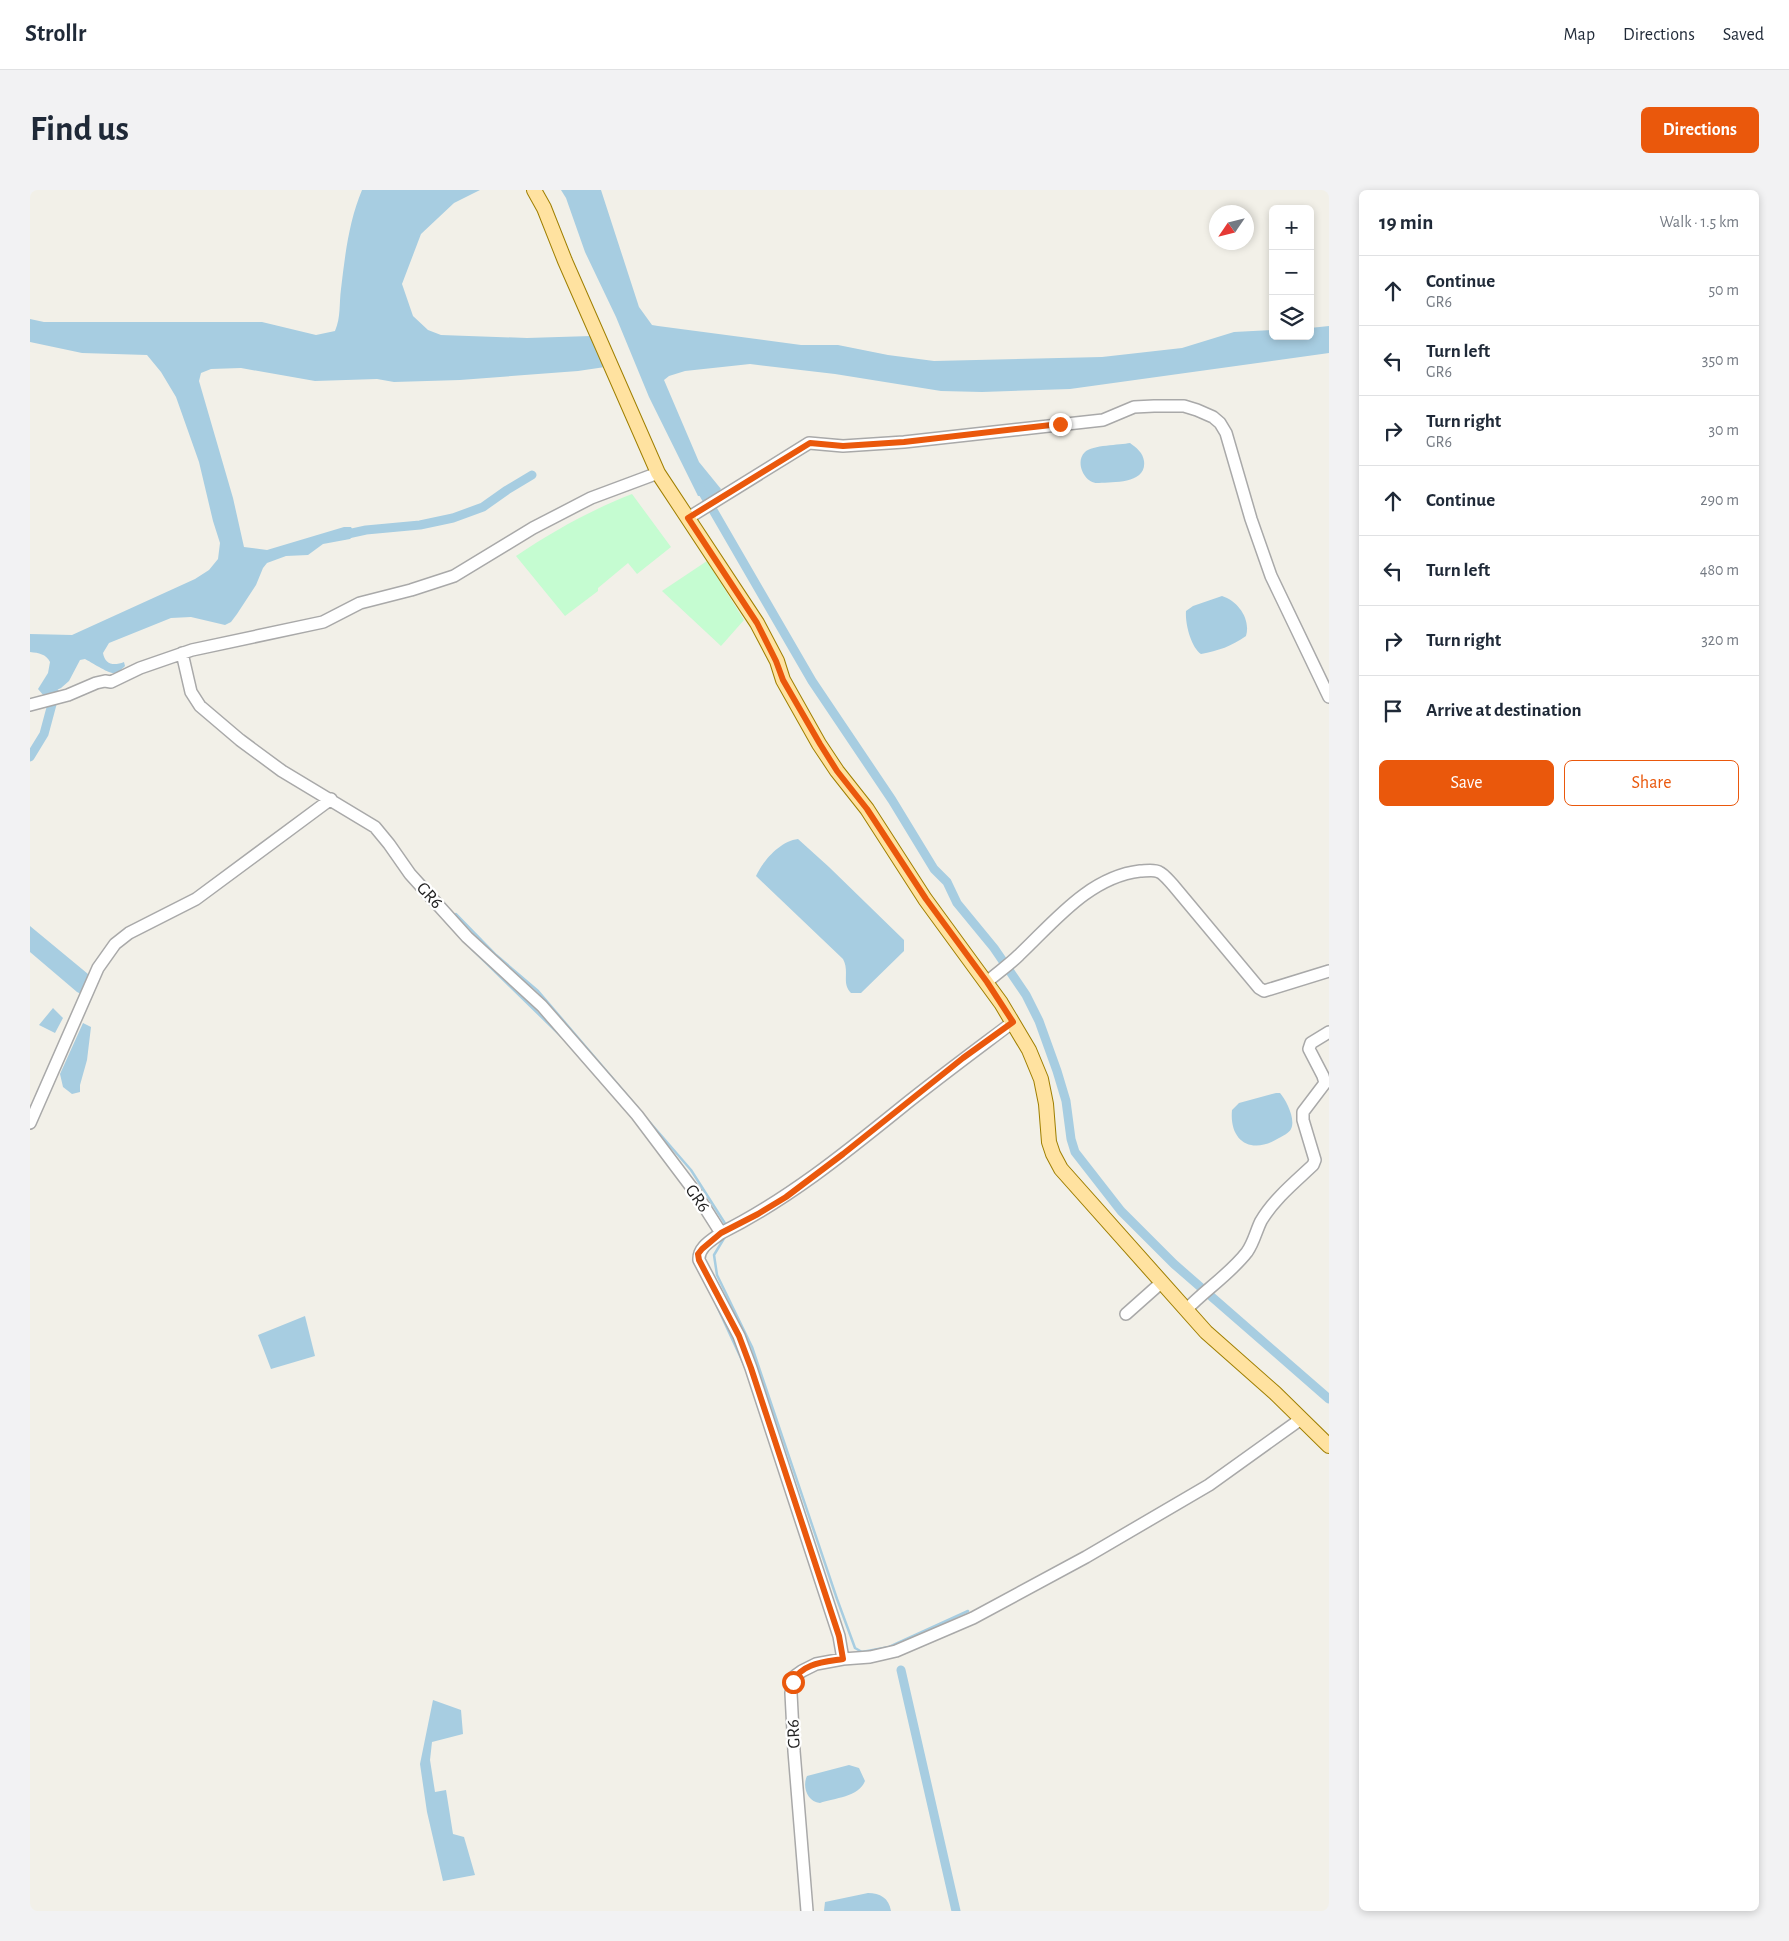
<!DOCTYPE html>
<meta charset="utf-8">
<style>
body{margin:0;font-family:"Alegreya Sans",sans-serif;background:#f2f2f3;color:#1f2937}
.controls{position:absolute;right:15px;top:15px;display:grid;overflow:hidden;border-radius:8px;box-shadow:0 2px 8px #0003}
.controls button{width:45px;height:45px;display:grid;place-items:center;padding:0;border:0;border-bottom:1px solid #e0e1e3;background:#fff;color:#1f2937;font:25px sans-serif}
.compass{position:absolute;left:1179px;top:15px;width:45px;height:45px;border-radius:50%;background:#fff;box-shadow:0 2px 8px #0003;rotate:235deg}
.stop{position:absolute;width:15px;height:15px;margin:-11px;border:4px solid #ea580c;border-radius:50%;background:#fff}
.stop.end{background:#ea580c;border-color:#fff;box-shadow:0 1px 5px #0008}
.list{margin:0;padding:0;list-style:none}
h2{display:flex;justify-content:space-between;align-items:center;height:65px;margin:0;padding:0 20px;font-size:21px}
h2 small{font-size:16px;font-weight:400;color:#747a83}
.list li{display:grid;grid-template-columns:32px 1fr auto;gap:15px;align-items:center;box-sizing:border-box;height:70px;padding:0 20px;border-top:1px solid #e0e1e3}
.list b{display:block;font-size:19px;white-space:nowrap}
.list p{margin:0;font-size:16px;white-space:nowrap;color:#747a83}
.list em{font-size:16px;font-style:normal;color:#747a83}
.actions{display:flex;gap:10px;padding:15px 20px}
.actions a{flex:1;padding:11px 0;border:1px solid #ea580c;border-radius:8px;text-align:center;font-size:18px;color:#ea580c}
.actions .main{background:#ea580c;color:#fff}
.icon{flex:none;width:28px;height:28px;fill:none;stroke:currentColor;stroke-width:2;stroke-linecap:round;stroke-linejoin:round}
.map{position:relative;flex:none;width:1299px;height:1721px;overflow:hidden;border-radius:8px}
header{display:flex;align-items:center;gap:30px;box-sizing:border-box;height:70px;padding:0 25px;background:#fff;border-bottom:1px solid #e0e1e3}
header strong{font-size:24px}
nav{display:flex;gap:28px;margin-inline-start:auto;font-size:18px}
.intro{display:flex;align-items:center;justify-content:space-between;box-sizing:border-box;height:120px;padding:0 30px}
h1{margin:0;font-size:35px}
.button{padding:12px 22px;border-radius:8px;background:#ea580c;color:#fff;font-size:18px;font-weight:700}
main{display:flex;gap:30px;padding:0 30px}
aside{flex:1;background:#fff;border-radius:8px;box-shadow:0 2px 8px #0003}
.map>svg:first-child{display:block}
.park{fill:#c5fcd1}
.water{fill:#a7cde1}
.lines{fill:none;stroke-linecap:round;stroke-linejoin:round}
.stream{stroke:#a7cde1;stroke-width:2.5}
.canal{stroke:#a7cde1;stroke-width:9}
.minor-casing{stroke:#a9a9a9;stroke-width:14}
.major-casing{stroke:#9f7f00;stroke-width:16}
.minor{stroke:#fff;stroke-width:11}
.major{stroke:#ffe2a0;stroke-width:14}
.route{stroke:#ea580c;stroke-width:6}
.labels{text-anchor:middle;stroke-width:4.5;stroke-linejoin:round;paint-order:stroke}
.street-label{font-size:18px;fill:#222;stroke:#fff}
</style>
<header>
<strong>Strollr</strong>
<nav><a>Map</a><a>Directions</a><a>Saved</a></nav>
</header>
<div class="intro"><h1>Find us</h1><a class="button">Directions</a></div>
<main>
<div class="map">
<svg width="1299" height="1721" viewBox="0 0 1299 1721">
<rect width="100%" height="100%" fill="#f2f0e8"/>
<path class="park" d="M602,304L641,357L607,384L598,373L568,398V401L535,426L486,366C525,340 559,321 602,304Z
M677,371L714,430L691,456L632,401Z"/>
<path class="water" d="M332,0H450L424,13L391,44L372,94L383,126L398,140L411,145L497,148L561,146L575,177L548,181L430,190L364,192L347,189L285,191L211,178L181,179L171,183L169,191L203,308L214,357L237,360L314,337H321L325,344L320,349L293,354L278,365L256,366L237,373L233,378L226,395L207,424L201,432L195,435L161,427L141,428L79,453L73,463C75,475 84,476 94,472L95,476C92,479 88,483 84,483C79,484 61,472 55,469L50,470L39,491L31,498L14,506L8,499L18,483L20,472C16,464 9,463 0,462V444L42,445L165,389L179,380L188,369L190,353L183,331L169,272L146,207L131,182L117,165L52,163L0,152V129L14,132H232L286,145L305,141C311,127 309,114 311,99C315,65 319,31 332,0Z
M531,0H571L609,117L622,135L628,136L771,155H808L858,165L904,171L1072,167L1152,158L1204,142L1243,140V146H1280V138L1299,136V163L1040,199L952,202L911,201L805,184L720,174L655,181L639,186L634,190L669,272L691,299L684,306H668L619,207L586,127L555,62L536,8Z
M1100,253C1107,258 1113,263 1114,271C1117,294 1084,292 1069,293C1055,295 1044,272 1055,262C1062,255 1090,255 1100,253Z
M1192,406C1208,411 1221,429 1216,446C1202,456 1188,461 1171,464C1161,457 1155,434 1156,421L1163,416Z
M768,649L799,677L874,750V761L831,803H821C811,793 820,782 813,769L726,686C733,671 750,651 768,649Z
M0,736L58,784L59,786L51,804L47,802L0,762Z
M23,818L33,828L25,843L9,835Z
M53,833L61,837L57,870L50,895V902L42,904L33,897L30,884Z
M1246,903H1250C1256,910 1266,929 1261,939C1259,943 1253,946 1249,948C1222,965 1199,952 1202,920L1209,913Z
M275,1126L285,1166L241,1179L228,1145Z
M403,1510L431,1520L433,1544L402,1552L400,1570L405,1602L416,1600L423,1644L434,1647L445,1685L413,1691L397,1622L390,1574Z
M819,1575L829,1578L835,1591C829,1607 804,1608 790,1613C777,1612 772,1596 777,1586Z
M838,1703C850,1703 859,1708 861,1721H794L795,1712Z"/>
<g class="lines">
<path class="stream" d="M426,724L466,765L508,801L608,918
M442,759L531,846
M616,928L661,980L696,1035
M696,1045L684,1065L687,1085L722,1157L807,1409L825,1458L832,1462L859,1457L938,1421
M686,1114L716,1179"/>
<path class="canal" d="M669,296L782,491L862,610L904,679L917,692L927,713L964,758L996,805L1009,831L1027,881L1036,911L1041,949L1045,962L1091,1021L1144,1074L1299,1209
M313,345L336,340L390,335L423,328L453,317L477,300L502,285
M0,567L14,544L25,503
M871,1480L926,1721"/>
<defs>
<path id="minor" d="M658,328L779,253L813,256L874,252L1073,230L1104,217L1124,216H1154L1167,220L1183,227L1190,233L1196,243L1221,329L1241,386L1299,507
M152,463L161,502L170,516L210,550L252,581L345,637L359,654L380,684L437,747L512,816L607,925L665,1002L691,1043C682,1050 668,1057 669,1070L709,1146L721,1178L809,1446L813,1469L786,1474L772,1481L765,1486L763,1493L761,1503L764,1561L777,1721
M0,515L38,505L66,493L75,491L81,492L110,478L162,460L293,432L330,413L381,400L424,386L503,338L561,308L628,283
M957,792C967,783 979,775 989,765C1024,732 1059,687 1110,681C1115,681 1124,679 1129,682C1134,684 1139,691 1143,695L1229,798L1234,801L1299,781
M0,933L68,778L85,754L99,743L166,709L301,609
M691,1043C757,1010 814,964 872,917C908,888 946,860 983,832
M1156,1120C1175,1100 1200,1084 1217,1062C1224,1052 1226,1041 1231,1031C1244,1009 1265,992 1283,975L1285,970L1273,930V922L1295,893L1293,886L1279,859L1281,853L1299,842
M1096,1124L1132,1092
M813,1469L840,1467L866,1461L943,1428L1056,1367L1179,1295L1271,1229"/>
<path id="major" d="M504,0L514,18L535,71L628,283L727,433L747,471L753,490L789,554L807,581L837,619L895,709L971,813L999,860L1011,889L1016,914L1019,952L1023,964L1031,979L1176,1142L1245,1203L1299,1256"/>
</defs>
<use href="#minor" class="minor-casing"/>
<use href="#major" class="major-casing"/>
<use href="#minor" class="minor"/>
<use href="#major" class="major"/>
</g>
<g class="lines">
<path class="route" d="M763,1492C771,1473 795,1472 813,1469L809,1446L721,1178L709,1146L669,1070L668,1064L672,1059L691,1043L728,1024L756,1007L813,964L933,868L983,832L957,792L896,709L837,619L807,581L790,554L753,490L746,471L727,433L658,328L780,253L813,256L874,252L1030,234"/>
</g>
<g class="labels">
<g class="street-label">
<text transform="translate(400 705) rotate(47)" y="6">GR6</text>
<text transform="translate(668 1008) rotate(55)" y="6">GR6</text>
<text transform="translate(763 1544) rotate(-93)" y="6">GR6</text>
</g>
</g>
</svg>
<div class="controls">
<button>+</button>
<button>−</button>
<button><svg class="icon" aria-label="layers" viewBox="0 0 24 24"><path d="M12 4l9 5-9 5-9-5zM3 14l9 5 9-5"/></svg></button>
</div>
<svg class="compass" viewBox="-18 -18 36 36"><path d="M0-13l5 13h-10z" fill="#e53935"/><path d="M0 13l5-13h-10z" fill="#747a83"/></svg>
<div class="stop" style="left:763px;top:1492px"></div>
<div class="stop end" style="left:1030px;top:234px"></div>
</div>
<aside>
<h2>19 min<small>Walk · 1.5 km</small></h2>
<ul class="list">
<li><svg class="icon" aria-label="ahead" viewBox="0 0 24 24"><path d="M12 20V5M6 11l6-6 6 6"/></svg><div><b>Continue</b><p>GR6</p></div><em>50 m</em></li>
<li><svg class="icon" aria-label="left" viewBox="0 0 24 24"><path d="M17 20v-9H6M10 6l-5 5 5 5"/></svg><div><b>Turn left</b><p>GR6</p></div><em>350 m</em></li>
<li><svg class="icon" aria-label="right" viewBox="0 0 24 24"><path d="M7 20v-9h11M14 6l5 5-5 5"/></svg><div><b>Turn right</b><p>GR6</p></div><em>30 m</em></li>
<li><svg class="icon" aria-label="ahead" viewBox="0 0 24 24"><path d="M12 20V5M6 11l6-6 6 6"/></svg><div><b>Continue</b></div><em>290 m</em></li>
<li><svg class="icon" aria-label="left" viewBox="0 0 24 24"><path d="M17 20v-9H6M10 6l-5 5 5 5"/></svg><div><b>Turn left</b></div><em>480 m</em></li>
<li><svg class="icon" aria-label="right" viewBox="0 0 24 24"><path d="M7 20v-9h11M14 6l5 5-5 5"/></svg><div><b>Turn right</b></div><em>320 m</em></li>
<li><svg class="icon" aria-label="arrive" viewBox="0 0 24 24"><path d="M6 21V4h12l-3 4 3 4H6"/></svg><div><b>Arrive at destination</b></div></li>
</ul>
<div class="actions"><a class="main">Save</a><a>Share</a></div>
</aside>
</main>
